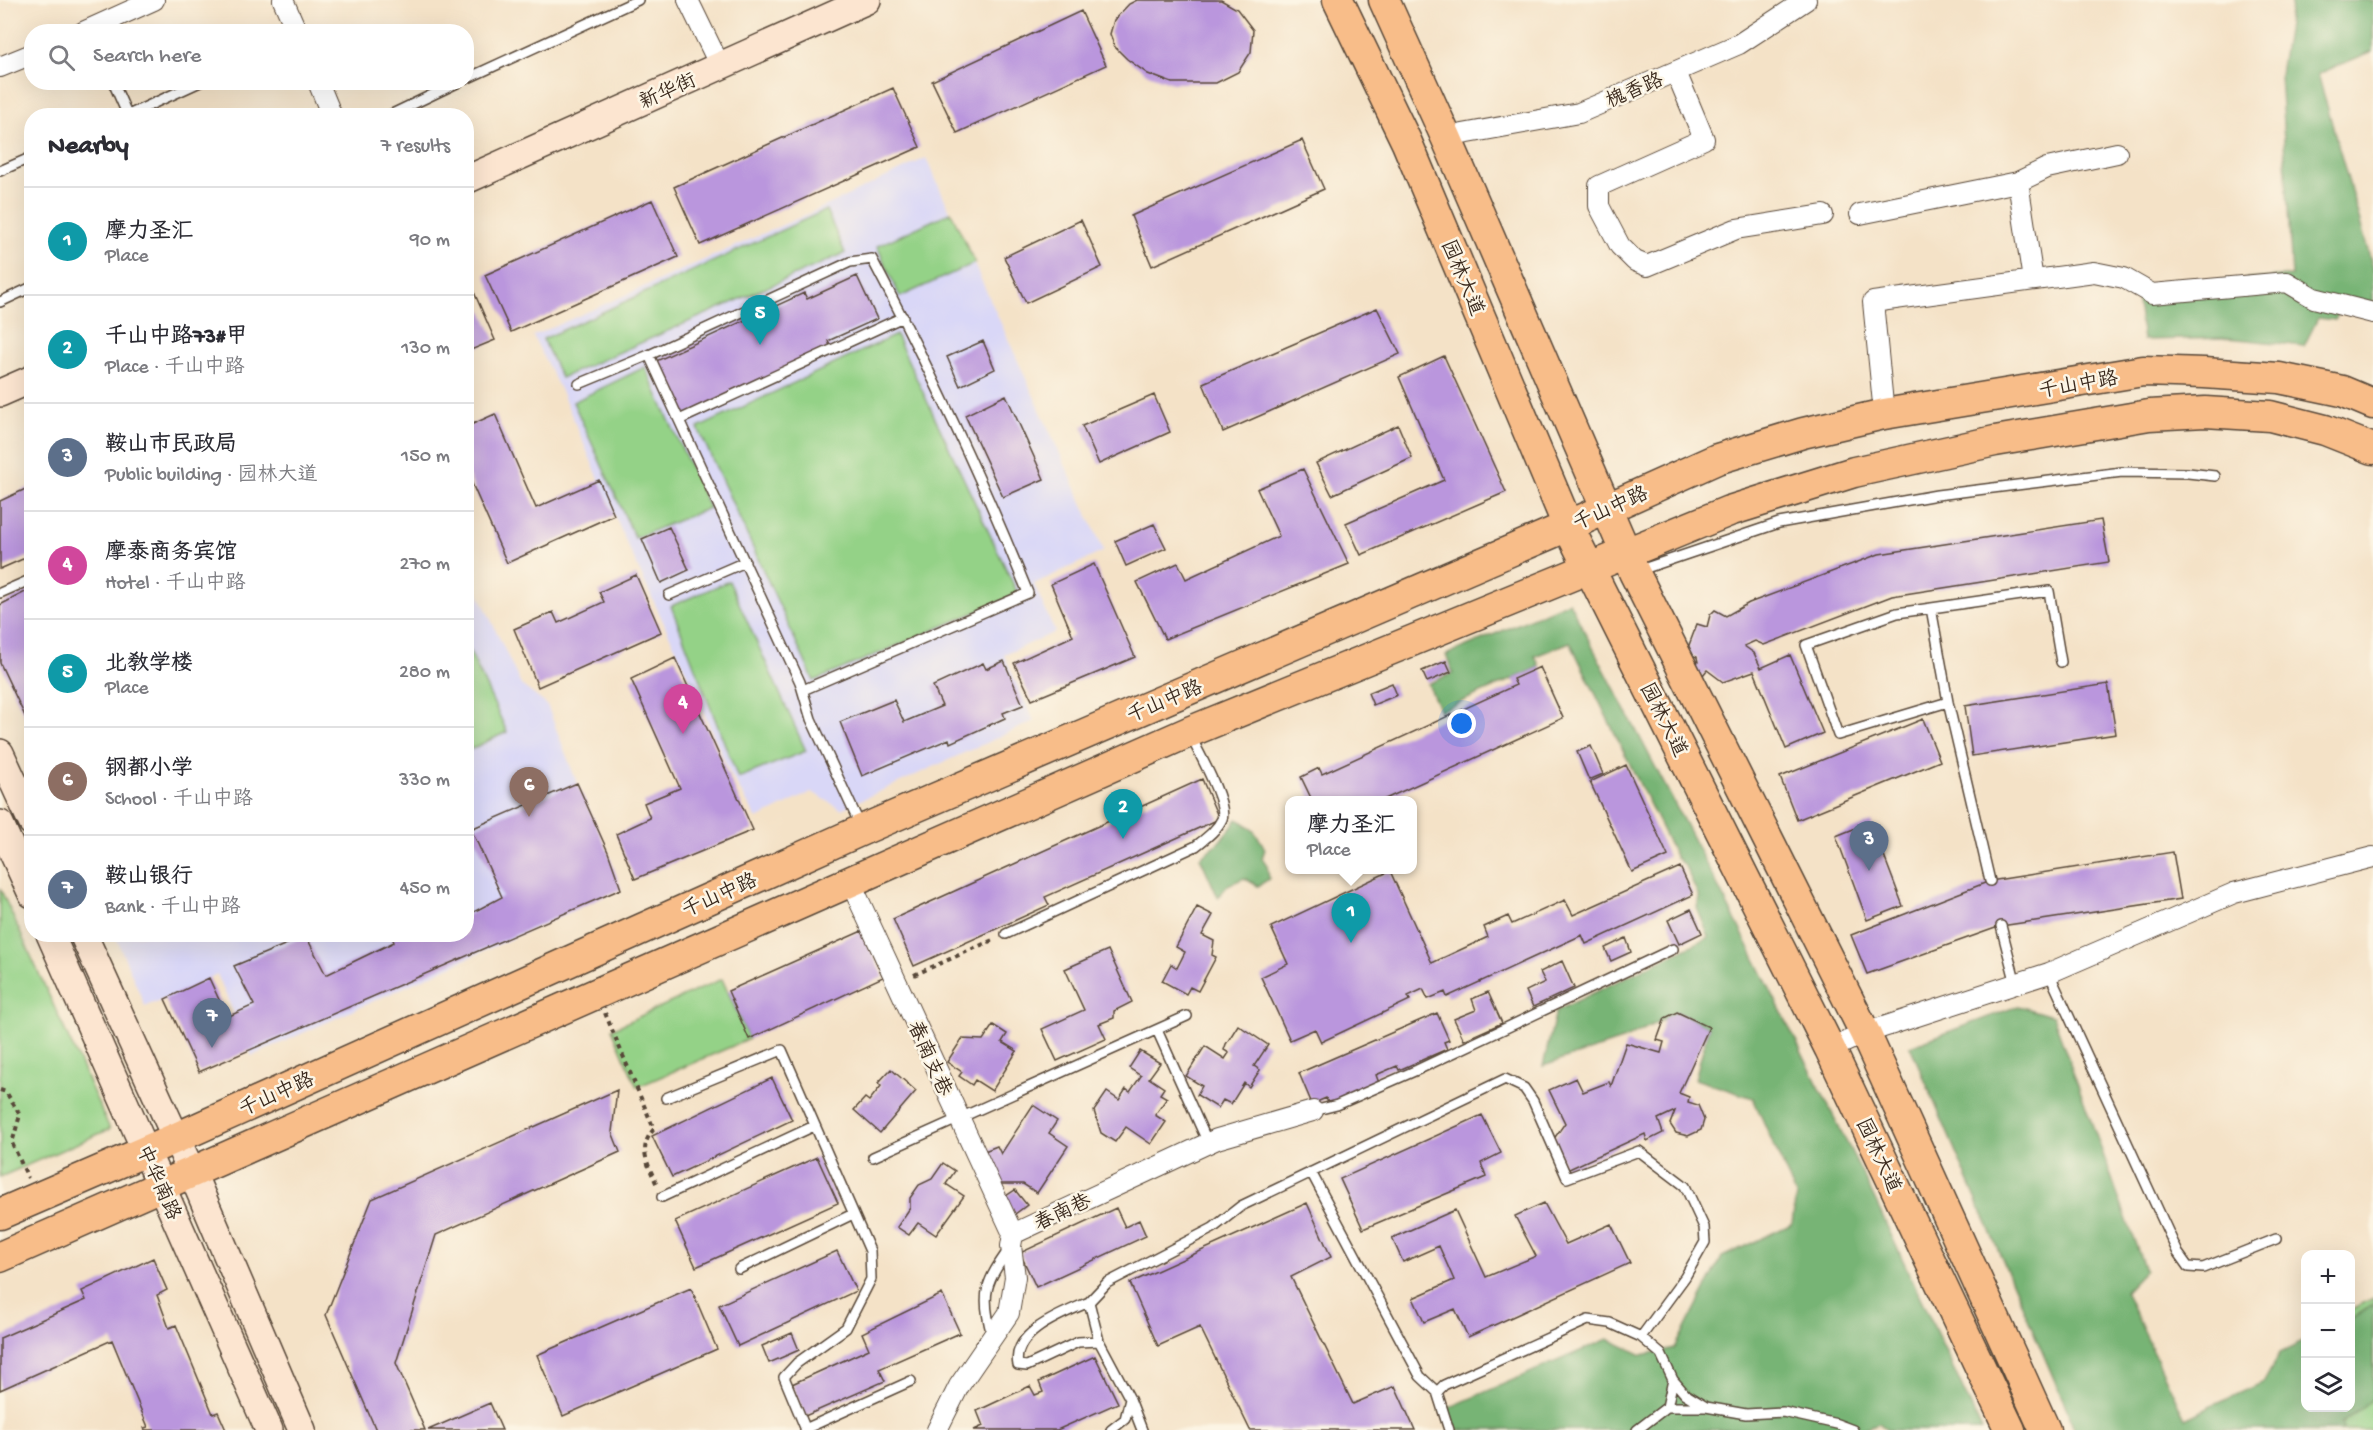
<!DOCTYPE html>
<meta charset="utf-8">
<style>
body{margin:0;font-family:"Gochi Hand","LXGW WenKai TC",sans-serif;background:#f7f7f7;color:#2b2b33}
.controls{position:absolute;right:18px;bottom:18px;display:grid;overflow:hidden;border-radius:12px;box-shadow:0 6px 24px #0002}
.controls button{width:54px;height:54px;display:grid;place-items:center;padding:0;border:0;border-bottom:2px solid #e1e1e2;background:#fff;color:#2b2b33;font:30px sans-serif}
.you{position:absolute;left:1462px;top:724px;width:21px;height:21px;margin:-15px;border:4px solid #fff;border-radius:50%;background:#1a73e8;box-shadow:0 0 0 9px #1a73e833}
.badge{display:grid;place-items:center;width:39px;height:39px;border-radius:50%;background:#d1495b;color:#fff;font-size:20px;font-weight:700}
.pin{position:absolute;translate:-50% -50px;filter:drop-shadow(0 2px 3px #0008)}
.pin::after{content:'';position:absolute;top:32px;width:21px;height:18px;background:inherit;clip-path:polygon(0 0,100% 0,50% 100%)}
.popup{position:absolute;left:1285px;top:796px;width:132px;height:78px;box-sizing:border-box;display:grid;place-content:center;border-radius:12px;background:#fff;filter:drop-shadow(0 2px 4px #0005);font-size:20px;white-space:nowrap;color:#7c7c81}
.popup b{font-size:22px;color:#2b2b33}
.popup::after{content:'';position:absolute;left:50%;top:100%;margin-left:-12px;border:12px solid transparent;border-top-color:#fff}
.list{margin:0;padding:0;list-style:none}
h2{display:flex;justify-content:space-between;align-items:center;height:78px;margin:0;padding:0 24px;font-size:26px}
h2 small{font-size:20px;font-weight:400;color:#7c7c81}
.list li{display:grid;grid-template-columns:39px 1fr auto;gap:18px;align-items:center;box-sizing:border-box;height:108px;padding:0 24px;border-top:2px solid #e1e1e2}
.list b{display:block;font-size:22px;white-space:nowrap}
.list p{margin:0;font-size:20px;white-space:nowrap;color:#7c7c81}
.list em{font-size:20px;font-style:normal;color:#7c7c81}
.icon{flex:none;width:33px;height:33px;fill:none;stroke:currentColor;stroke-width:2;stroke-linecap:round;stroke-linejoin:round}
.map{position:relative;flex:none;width:2373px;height:1430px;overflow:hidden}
.search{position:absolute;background:#fff;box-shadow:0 6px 24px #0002;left:24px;top:24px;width:450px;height:66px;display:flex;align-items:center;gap:15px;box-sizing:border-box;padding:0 21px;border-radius:24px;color:#7c7c81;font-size:22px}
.panel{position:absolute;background:#fff;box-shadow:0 6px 24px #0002;left:24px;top:108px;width:450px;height:834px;border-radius:24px}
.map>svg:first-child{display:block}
.built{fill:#d9d7f7}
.green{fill:#94d287;stroke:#687e52;stroke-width:1.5}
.forest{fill:#77b474;stroke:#596f49;stroke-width:1.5}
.building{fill:#ba96dd}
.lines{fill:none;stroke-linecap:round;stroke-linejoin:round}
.lane-casing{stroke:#574637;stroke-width:12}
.street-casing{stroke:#574637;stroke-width:22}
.secondary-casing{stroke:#574637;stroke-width:30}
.primary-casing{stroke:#574637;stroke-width:33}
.path{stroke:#574637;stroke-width:4;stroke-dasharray:4.5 4.5;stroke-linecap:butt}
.lane{stroke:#fff;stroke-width:9}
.street{stroke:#fff;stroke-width:20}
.secondary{stroke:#fce5d0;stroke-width:27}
.primary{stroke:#f8bd89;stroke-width:30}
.labels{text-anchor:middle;stroke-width:5;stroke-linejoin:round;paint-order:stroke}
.street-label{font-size:20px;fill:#3b2a1e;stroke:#fcf5e5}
</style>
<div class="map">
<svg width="2373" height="1430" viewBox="0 0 2373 1430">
<rect width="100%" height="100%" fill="#fcf5e5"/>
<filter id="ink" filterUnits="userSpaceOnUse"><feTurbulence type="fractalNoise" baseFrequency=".0167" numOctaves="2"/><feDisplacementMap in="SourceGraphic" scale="12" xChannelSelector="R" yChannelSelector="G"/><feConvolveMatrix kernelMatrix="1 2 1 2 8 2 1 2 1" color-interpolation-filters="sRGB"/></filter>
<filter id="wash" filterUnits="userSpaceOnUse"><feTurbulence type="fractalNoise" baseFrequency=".008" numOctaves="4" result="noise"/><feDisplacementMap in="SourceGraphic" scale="24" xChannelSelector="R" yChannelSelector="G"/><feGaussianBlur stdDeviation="1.35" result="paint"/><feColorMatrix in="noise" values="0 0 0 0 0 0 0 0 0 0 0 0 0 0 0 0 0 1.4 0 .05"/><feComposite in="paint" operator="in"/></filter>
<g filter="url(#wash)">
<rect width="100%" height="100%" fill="#f4e2c7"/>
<path class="built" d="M926,158L1104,551L1034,584L1055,632L1004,655L1034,721L841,809L812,792L757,819L730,773L681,660L627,544L562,393L533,336L828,205Z
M467,568L521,685L547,705L577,783L608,851L621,889L252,1056L217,974L165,999L145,1006L115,935L466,934Z"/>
<path class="green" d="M826,210L845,253L561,378L543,339Z
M951,212L975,263L900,297L877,246Z
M896,335L1018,594L814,681L698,428Z
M645,367L709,508L635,538L573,402Z
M729,581L806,751L738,778L671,606Z
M466,643L507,732L467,751H466Z
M0,888L110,1129L0,1177Z
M722,979L749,1039L637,1087L612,1029Z
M2373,1298V1430H2339L2341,1408H2350L2351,1310Z"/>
<path class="forest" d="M2292,0H2373V51L2318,74L2373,268V304L2345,300L2335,320L2318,318L2304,346L2228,338L2143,340L2136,288L2292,276L2280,74Z
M1569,602L1737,923L1866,1181L1982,1430H1887L1879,1423L1859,1430H1451L1441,1411L1608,1339L1642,1355L1675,1348L1722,1257L1792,1224L1796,1195L1753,1098L1695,1079L1709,1027L1677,1012L1625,1039L1543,1066L1556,1011L1709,937L1697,908L1699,897L1685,866L1676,858L1570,642L1535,656L1540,667L1440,711L1428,684L1453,673L1446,655Z
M1237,819C1252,826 1258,835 1265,849L1262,858L1267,865L1269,879L1258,886L1244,878L1228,885L1218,897L1200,857C1216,846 1227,836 1237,819Z
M2018,1006L2053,1016L2145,1270L2125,1291L2185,1419L2264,1382L2280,1353L2305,1341L2306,1408H2350L2351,1320L2373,1304V1398L2341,1424L2344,1430H2076L1910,1046Z"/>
<g id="blocks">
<path class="building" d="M1137,0H1221L1237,9L1253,30L1251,52L1238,72L1216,83H1172L1148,74L1127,59L1115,47L1110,34L1114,20L1129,4Z
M1081,11L1106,65L957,133L932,81Z
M893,88L920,147L700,245L674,187Z
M1302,140L1324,189L1152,266L1131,216Z
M652,200L678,257L511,332L485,275Z
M1081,220L1102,267L1026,303L1004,257Z
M857,276L877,319L828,341L831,348L679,418L654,362L804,293L807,299Z
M470,283L495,340L466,352V284Z
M1377,308L1400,354L1223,432L1203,383Z
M983,341L995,369L960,386L947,357Z
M1444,356L1506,492L1361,555L1346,523L1444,480L1399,377Z
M1006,395L1044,479L1003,497L965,415Z
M1154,395L1170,432L1099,464L1082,426Z
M495,414L536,508L599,480L614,515L507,563L466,470V427Z
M1398,425L1412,458L1332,495L1316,463Z
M1303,469L1349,564L1165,639L1137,582L1178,563L1186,579L1279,536L1257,489Z
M32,486V555L0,569V501Z
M2101,520L2109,562L1892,596L1764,645L1755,641L1744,646L1754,653L1761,668L1790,655L1823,733L1786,749L1754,671L1723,682L1707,670L1703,675L1695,677L1693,664L1698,662L1697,657L1686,653L1697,624L1707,627L1710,615L1715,610L1726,616L1749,603L1879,554Z
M1154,524L1166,548L1126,566L1115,541Z
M669,527L689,570L661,583L642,539Z
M1094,564L1135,657L1032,700L1014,663L1073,636L1051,584Z
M636,575L661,632L538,687L514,629L553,612L558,623L604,602L599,592Z
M29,590L32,596V731L0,663V605Z
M675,658L753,830L635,879L616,834L650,818L644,803L680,788L631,679Z
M1004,661L1023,705L1003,713L1005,718L950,743L949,739L862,776L840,722L894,700L904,722L942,706L933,686L983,663L986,669Z
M1446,661L1451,672L1427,682L1422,671Z
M1540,667L1563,718L1383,800H1312L1301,777L1319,768L1322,774L1516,685L1513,679Z
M1392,683L1397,695L1373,705L1368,693Z
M2108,684L2116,734L1972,756L1965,706Z
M1923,719L1940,761L1797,820L1780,777Z
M1591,746L1603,774L1589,780L1577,752Z
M1626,765L1668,856L1632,872L1590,782Z
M1202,779L1219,819L1045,897L1049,905L914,966L893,919Z
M577,783L608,852L621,889L199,1072L165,999L209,978L227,1017L254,1005L234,966L306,936L326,975L394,942L391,934H466V916L502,897L471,829Z
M1871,822L1903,906L1867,920L1836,836Z
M2173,852L2181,899L2001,926L1867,974L1851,935L1990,881Z
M1680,867L1693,895L1586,944L1582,935L1447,997L1445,992L1428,999L1423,989L1408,996L1410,1000L1321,1042L1315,1029L1290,1040L1261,977L1288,964L1271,927L1390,871L1432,963L1488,937L1484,927L1508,916L1512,924L1565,900L1573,915Z
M1197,907L1213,915L1202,935L1214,941L1212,955L1216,957L1198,991L1190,987L1186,994L1162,981L1171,964L1177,968L1185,952L1176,947Z
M1691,909L1702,933L1679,944L1668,920Z
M862,931L883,977L749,1039L728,991Z
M1626,938L1631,952L1611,961L1605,948Z
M1108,950L1132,1002L1114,1011V1018L1099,1024L1106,1039L1057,1061L1042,1029L1084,1010L1065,969Z
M1562,961L1574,988L1533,1007L1526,991L1545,982L1540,972Z
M1488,992L1502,1023L1464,1040L1454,1019L1476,1010L1472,999Z
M1677,1012L1709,1027L1679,1093L1689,1097L1688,1102L1698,1105L1704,1120L1701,1130L1688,1136L1676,1133L1670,1124L1675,1111L1658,1119L1663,1133L1647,1141L1645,1134L1567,1170L1553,1140L1565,1123L1549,1090L1576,1078L1583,1092L1609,1082L1611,1086L1626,1043L1661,1053L1664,1042L1657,1040L1665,1018Z
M1437,1013L1449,1040L1444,1042L1447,1049L1399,1070L1397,1066L1376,1075L1379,1083L1329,1105L1326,1098L1312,1104L1299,1073Z
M993,1025L1007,1034L1002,1042L1017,1051L992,1091L975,1080L972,1085L959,1076L962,1072L947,1062L962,1039L983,1040Z
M1238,1025L1268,1045L1254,1066L1260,1070L1249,1087L1244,1083L1231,1104L1223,1100L1218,1108L1197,1095L1202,1086L1186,1076L1205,1046L1225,1059L1229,1053L1224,1050L1226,1044Z
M1140,1051L1160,1063L1149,1078L1164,1088L1160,1094L1167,1098L1155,1115L1166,1122L1151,1144L1126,1127L1115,1142L1101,1133L1094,1111L1107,1092L1119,1100L1126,1089L1130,1092L1141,1076L1129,1068Z
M891,1069L916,1091L880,1133L854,1110L865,1098L869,1101L881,1086L878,1083Z
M772,1078L792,1120L672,1177L652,1136Z
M617,1090L612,1132L620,1152L436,1235L396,1363L425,1430H376L326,1315L372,1199Z
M1033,1105L1057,1121L1049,1133L1068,1146L1037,1193L1023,1184H996L982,1152L997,1146L1001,1154Z
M1482,1115L1501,1153L1481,1163L1486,1177L1363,1229L1340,1179Z
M817,1157L838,1203L696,1267L675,1221Z
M943,1163L955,1171L946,1184L964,1196L936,1235L918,1223L909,1235L897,1227L910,1208V1198L919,1185L932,1179Z
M1015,1190L1027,1205L1015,1214L1003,1198Z
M1307,1203L1331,1257L1291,1277L1353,1404L1395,1386L1415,1430H1250L1200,1327L1158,1346L1130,1283Z
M1544,1203L1566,1244L1611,1224L1630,1263L1468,1337L1455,1309L1424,1322L1413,1298L1454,1280L1439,1246L1403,1262L1392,1238L1455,1210L1486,1277L1536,1256L1515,1216Z
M1116,1208L1125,1227L1139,1220L1146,1236L1036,1287L1020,1253Z
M837,1251L856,1291L738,1346L719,1305Z
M153,1258L167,1290L157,1295L169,1328L176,1325L213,1414L218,1412L226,1430H145L144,1428L148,1427L112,1340L0,1390V1338L86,1300L82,1291Z
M691,1288L717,1349L563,1416L537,1355Z
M942,1294L960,1333L879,1369L885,1381L805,1416L792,1384L869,1349L862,1333Z
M792,1333L799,1350L769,1363L762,1346Z
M1095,1356L1118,1403L1057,1430H974L983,1426L977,1411L1030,1386L1035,1395L1043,1392L1039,1382Z
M490,1403L502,1430H428Z"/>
</g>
</g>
<g filter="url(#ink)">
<use href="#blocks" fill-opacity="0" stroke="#574637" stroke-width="1.5"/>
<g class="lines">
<defs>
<path id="lane" d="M466,79L638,0
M113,82L128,116
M126,116L200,82
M388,116L459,82
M0,171L32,157
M0,302L32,287
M649,355L800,682L811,719L861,827
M579,384L649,355L850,262L872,259C929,367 982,479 1028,593L803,690
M679,420L903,317
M1637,571L1779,523L1937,495L2122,472L2188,473L2215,476
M0,593L32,579
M669,595L745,562
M1931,608L1948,702L1990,881
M1948,702L1838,735L1806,645L1897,613L2049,591L2061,662
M2001,926L2016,984
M1006,934L1196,846C1206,838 1217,830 1222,819C1228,804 1199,753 1191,737
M2049,973L2178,1253L2188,1267L2203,1268L2276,1239
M1157,1030L1208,1143
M666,1098L782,1050L870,1251L871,1279L846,1328L797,1363L784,1377L806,1430
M1313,1111L1337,1105L1417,1070L1673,949
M873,1157L1187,1016
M1311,1172L1420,1376L1437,1392
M662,1197L814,1126
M739,1269L853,1214
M1089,1302C1064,1313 1011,1332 1018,1365L1027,1366L1078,1342L1099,1341
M992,1335C980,1293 986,1282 1010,1248
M1673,1380L1685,1394L1706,1407
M1667,1407H1706L1746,1414L1783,1412L1837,1424L1853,1430
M805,1429L911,1381
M1111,1430L1125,1419L1130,1399
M1142,1430L1130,1399L1099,1341L1089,1302L1107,1283L1213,1228L1241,1206L1505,1079L1524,1088L1533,1101L1567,1178L1639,1151L1685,1186L1704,1227L1705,1242L1685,1277L1641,1337
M1449,1430L1437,1392L1444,1385L1588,1320L1610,1323L1641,1337L1661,1354L1673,1380L1667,1407L1637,1430"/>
<path id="street" d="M283,0L297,32
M688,0L720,66
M83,32L154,0
M0,67L32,54
M1676,72L1704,139L1599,186V206L1620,246L1635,261L1647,266L1736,229L1823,215
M318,82L332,116
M1446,137L1579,113L1739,44L1806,0
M2018,182L2033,280
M1860,214L2018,182L2047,168L2117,153
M1884,414L1873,302L2094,272L2124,278L2152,294L2287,282L2314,298L2373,313
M850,881L1013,1234
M1830,1049L1865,1033L2049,973L2234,893L2373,857
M1013,1234L1217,1139L1313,1111
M937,1430L959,1386L1009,1313L1015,1277L1011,1246L1013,1234"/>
<path id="secondary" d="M466,180L867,0
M0,393L32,379
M0,753L32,822
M0,824L32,894
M50,934L269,1430
M83,934L192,1173L302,1430"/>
<path id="primary" d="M1338,0L1407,143L1568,526L1830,1049L2010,1430
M1384,0L1446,137L1634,572L1865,1033L2045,1430
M0,1214L176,1138L862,830L1568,526L1717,459L1803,433L1884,414L2143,371L2204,373L2279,378L2342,391L2373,404
M0,1257L1189,732L1729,511L1854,472L1995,441L2149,415L2205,412L2270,416L2325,430L2373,449"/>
</defs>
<use href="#lane" class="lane-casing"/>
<use href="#street" class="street-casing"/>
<use href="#secondary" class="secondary-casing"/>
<use href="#primary" class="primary-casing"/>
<path class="path" d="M914,975L995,939
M605,1013L654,1129C637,1148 648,1164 657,1185
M0,1090L6,1092L20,1115L12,1143L28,1178"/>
<use href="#lane" class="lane"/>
<use href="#street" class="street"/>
<use href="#secondary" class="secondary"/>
<use href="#primary" class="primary"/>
</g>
</g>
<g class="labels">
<g class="street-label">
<text transform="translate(1634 89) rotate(-23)" y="7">槐香路</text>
<text transform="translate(667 90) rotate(-24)" y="7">新华街</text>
<text transform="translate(1464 277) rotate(67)" y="7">园林大道</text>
<text transform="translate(2078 383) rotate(-10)" y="7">千山中路</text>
<text transform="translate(1610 507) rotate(-24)" y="7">千山中路</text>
<text transform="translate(1164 700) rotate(-23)" y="7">千山中路</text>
<text transform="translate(1665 719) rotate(63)" y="7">园林大道</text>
<text transform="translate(719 894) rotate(-24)" y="7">千山中路</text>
<text transform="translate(931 1058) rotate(66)" y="7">春南支巷</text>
<text transform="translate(276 1093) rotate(-24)" y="7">千山中路</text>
<text transform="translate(1880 1155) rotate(65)" y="7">园林大道</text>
<text transform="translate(160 1182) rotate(66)" y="7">中华南路</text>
<text transform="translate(1062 1211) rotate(-25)" y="7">春南巷</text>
</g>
</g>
</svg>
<div class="controls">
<button>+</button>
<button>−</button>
<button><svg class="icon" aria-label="layers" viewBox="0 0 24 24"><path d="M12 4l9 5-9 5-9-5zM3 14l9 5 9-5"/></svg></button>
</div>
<div class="you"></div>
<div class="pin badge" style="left:1351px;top:943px;background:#0f9aa8">1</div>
<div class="popup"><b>摩力圣汇</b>Place</div>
<div class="pin badge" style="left:1123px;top:839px;background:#0f9aa8">2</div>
<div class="pin badge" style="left:1869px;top:871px;background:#5c6f8a">3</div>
<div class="pin badge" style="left:683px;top:734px;background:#d1479c">4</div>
<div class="pin badge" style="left:760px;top:345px;background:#0f9aa8">5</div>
<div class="pin badge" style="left:529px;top:817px;background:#8d6e63">6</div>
<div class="pin badge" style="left:212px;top:1048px;background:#5c6f8a">7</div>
<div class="search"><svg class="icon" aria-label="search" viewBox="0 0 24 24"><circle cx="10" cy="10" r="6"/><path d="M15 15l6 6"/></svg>Search here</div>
<section class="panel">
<h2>Nearby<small>7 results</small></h2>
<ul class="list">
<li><span class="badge" style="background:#0f9aa8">1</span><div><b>摩力圣汇</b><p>Place</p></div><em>90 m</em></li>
<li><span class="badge" style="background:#0f9aa8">2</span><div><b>千山中路73#甲</b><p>Place · 千山中路</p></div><em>130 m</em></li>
<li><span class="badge" style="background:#5c6f8a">3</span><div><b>鞍山市民政局</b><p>Public building · 园林大道</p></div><em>150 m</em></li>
<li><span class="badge" style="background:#d1479c">4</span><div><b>摩泰商务宾馆</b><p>Hotel · 千山中路</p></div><em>270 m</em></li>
<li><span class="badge" style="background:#0f9aa8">5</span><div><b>北教学楼</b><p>Place</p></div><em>280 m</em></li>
<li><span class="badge" style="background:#8d6e63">6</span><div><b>钢都小学</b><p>School · 千山中路</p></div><em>330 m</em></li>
<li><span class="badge" style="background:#5c6f8a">7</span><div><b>鞍山银行</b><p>Bank · 千山中路</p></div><em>450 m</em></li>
</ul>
</section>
</div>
